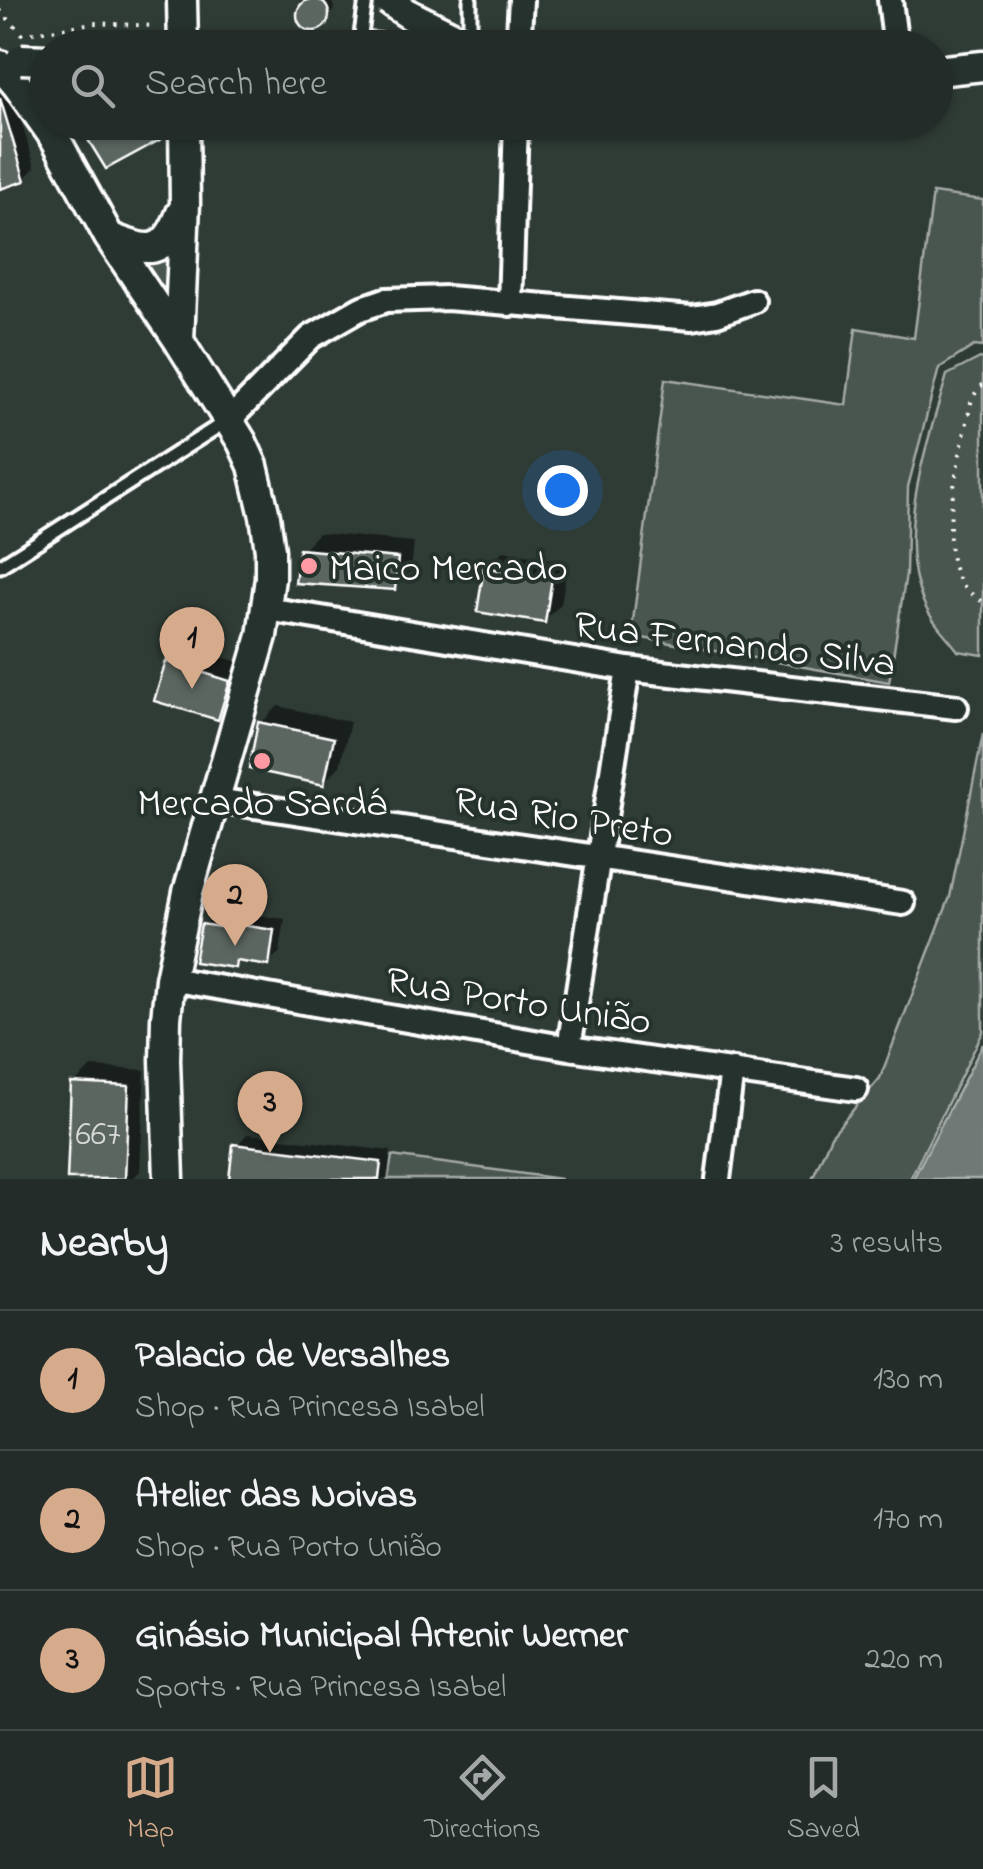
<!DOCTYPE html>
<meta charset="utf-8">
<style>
body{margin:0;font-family:"Indie Flower",sans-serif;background:#2f3834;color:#f1f3f6}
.you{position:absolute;left:562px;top:490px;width:35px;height:35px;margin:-25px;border:8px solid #fff;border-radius:50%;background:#1a73e8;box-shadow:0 0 0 15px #1a73e833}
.badge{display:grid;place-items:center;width:65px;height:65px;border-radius:50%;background:#d6ab8b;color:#111;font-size:32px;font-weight:700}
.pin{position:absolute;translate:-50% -82px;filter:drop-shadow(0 2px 5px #0008)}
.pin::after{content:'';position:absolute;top:52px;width:35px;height:30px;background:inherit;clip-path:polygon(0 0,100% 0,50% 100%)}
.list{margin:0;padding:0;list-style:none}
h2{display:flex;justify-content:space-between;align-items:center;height:130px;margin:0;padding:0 40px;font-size:42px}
h2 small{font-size:32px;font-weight:400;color:#a3a7a8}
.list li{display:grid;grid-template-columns:65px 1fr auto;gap:30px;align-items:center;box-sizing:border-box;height:140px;padding:0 40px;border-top:2px solid #404845}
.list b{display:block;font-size:38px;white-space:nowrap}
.list p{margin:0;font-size:32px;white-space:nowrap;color:#a3a7a8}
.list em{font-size:32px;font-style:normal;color:#a3a7a8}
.icon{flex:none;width:55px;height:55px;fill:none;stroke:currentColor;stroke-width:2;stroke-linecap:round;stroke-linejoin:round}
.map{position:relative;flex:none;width:983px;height:1179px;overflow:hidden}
.search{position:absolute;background:#232c28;box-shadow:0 2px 8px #0004;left:30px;right:30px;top:30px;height:110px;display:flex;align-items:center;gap:25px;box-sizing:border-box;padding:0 35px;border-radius:55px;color:#a3a7a8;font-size:38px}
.sheet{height:550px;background:#232c28}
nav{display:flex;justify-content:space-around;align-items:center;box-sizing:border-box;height:140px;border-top:2px solid #404845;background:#232c28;font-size:28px;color:#a3a7a8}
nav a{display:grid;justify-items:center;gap:5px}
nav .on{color:#d6ab8b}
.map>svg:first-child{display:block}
.green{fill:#4a544f;stroke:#a4aaa7;stroke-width:2.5}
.water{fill:#707975;stroke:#a9afac;stroke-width:2.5}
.shadow{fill:#0007}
.building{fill:#5b6661;stroke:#fff;stroke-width:2.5}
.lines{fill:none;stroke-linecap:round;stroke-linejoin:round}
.service-casing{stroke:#fff;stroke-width:19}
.minor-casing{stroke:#fff;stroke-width:30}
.tertiary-casing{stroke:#fff;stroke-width:35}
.path{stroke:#fff;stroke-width:4;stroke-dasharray:2.5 8;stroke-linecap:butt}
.service{stroke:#26332d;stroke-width:11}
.minor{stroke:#26332d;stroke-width:22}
.tertiary{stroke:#26332d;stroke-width:28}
.tertiary-bridge-casing{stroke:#fff;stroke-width:35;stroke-linecap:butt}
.tertiary-bridge{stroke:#26332d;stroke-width:28}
.poi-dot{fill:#ff9aa2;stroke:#26332d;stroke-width:4}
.labels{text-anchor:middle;stroke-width:8;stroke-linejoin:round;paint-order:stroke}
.number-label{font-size:35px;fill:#d6d9d8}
.poi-label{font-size:40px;fill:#fff;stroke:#26332d;text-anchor:start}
.street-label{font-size:40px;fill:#fff;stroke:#26332d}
</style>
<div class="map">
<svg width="983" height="1179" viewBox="0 0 983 1179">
<rect width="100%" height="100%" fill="#2f3b35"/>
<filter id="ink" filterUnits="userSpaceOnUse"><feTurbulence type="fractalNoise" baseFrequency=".01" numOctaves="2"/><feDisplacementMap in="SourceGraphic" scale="20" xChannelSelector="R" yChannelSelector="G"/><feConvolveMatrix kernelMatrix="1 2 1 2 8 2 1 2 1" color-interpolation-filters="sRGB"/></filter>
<g filter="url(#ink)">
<path class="green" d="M933,193L983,200V347L974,346L939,368L908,487L906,574L889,682L631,636L665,379L846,405L856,328L914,338Z
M178,229L174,327L127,245Z
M980,358L983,359V655L958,651C948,637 933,623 926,608C892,537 927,446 947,375Z
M983,734V1032L910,1179H812L831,1136L880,1078L950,897Z
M392,1156L561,1179H388Z"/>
<path class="water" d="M983,1044V1179H913Z"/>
<path class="shadow" d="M307,0H330L334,7L333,12L317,28L305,26L299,15L300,9Z
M0,67L6,71L35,167L24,179L0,187Z
M85,122H176L163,135Z
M318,533L414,542L411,571L394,588L302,550Z
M503,551L568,562L561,604L544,620L486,568Z
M185,646L245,664L234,701L217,718L168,663Z
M278,706L350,722L340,766L323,783L261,723Z
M215,914L251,919L255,915L285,919L280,952L268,964L240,959L234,965L204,926Z
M91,1067L145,1070L140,1171L132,1179H69L74,1084Z
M247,1134L391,1151L388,1179H232L236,1146Z"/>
<path class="building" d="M297 15a16 16 0 1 1 32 0a16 16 0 1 1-32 0Z
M0,98L25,181L0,189Z
M83,122H157L165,137L106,169L79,125Z
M299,549L398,558L395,590L295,583Z
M484,567L552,578L545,623L477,612Z
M166,661L230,681L218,720L154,701Z
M258,722L334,738L324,785L249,769Z
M201,924L240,930L241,925L274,930L269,966L236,961L235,968L194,962Z
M71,1083L129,1086L125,1179H67Z
M233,1144L381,1162L379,1179H229Z"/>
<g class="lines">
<defs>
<path id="service" d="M361,39L451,46
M467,41L470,30V0
M359,48L366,0
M0,566L228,420"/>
<path id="minor" d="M890,0L896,48
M518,48L521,0
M510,304L516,122
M229,420L311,337L360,309L386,300L447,298L692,318L717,314L753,301
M267,609L628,669L956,707
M215,800L903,903
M170,979L569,1048L856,1089
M569,1048L628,669
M718,1179L732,1070"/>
<path id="tertiary" d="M182,0L183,48
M0,65L17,85L56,140L109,237L179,341L242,442L253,466L265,516L270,550V578L262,636L188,892L170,979L166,1019L165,1060L169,1179
M936,71L983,66
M109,237C148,253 164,257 181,213
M179,341L185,204L184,122"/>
</defs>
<use href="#service" class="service-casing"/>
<use href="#minor" class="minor-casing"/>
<use href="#tertiary" class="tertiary-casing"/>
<path class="path" d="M0,10L24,36
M32,33L93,23L157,26
M983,385L980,387L972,398C963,445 935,540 960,582C965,590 975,597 983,602"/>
<use href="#service" class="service"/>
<use href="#minor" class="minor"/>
<use href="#tertiary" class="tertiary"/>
<defs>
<path id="tertiary-bridge" d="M388,0L410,15L476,48
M21,59L48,60"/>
</defs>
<use href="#tertiary-bridge" class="tertiary-bridge-casing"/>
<use href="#tertiary-bridge" class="tertiary-bridge"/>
</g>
</g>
<g class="poi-dot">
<circle cx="309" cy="566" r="10"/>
<circle cx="262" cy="761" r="10"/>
</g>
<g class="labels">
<g class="number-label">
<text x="98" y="1144">667</text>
</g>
<g class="poi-label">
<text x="329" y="580">Maico Mercado</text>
<text x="262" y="815" text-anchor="middle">Mercado Sardá</text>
</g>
<g class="street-label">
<text transform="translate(735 642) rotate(7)" y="14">Rua Fernando Silva</text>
<text transform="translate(564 815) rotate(9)" y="14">Rua Rio Preto</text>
<text transform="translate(519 999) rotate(9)" y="14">Rua Porto União</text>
</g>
</g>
</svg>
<div class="you"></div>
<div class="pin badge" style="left:192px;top:689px">1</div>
<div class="pin badge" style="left:235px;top:946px">2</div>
<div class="pin badge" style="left:270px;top:1153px">3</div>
<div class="search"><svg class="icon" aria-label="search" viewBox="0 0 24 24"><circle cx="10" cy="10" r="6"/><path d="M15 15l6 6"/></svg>Search here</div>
</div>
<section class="sheet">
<h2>Nearby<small>3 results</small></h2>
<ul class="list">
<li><span class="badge">1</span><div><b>Palacio de Versalhes</b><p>Shop · Rua Princesa Isabel</p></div><em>130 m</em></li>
<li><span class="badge">2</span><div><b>Atelier das Noivas</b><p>Shop · Rua Porto União</p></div><em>170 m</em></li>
<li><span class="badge">3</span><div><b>Ginásio Municipal Artenir Werner</b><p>Sports · Rua Princesa Isabel</p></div><em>220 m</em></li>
</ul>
</section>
<nav>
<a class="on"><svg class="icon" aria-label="map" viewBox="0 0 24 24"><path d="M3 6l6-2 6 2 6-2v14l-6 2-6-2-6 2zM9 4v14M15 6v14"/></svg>Map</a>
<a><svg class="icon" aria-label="directions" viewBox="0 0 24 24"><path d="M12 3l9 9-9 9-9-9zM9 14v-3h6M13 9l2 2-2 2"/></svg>Directions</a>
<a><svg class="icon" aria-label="saved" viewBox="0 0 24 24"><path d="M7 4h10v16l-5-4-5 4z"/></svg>Saved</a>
</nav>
